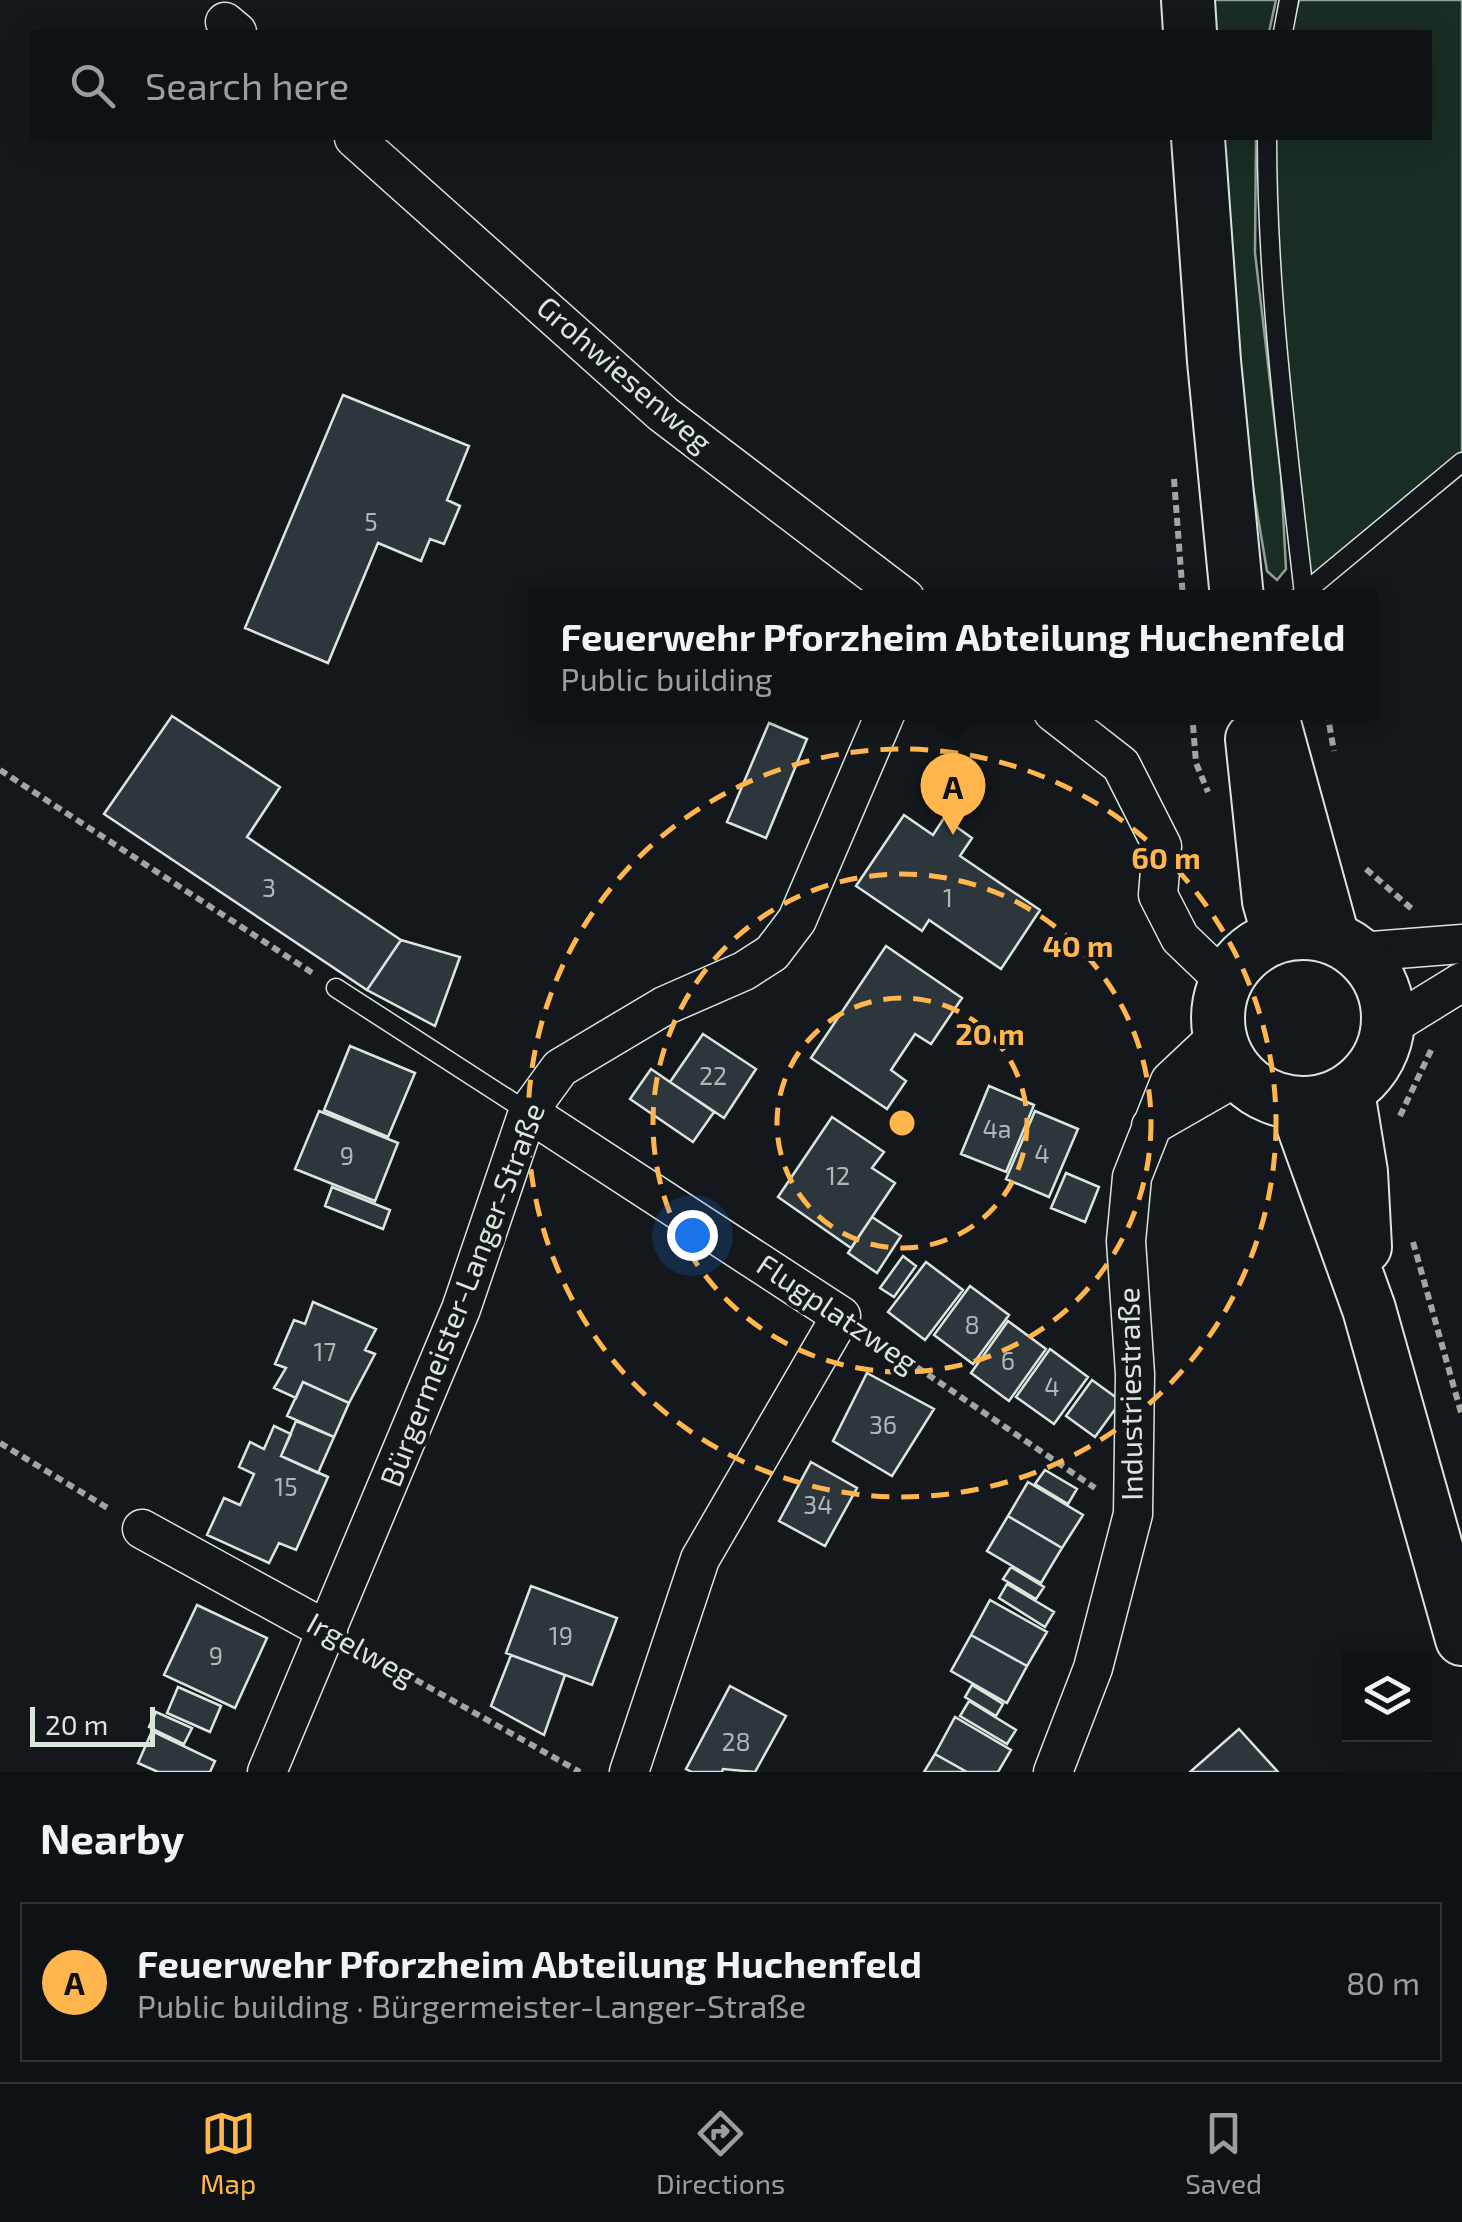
<!DOCTYPE html>
<meta charset="utf-8">
<style>
body{margin:0;font-family:"Exo 2",sans-serif;background:#1d2022;color:#f1f3f6}
.controls{position:absolute;right:30px;bottom:30px;display:grid;overflow:hidden;border-radius:0px;box-shadow:0 5px 25px #0003}
.controls button{width:90px;height:90px;display:grid;place-items:center;padding:0;border:0;border-bottom:2px solid #2f3234;background:#0f1215;color:#f1f3f6;font:50px sans-serif}
.scale{position:absolute;left:30px;bottom:25px;width:125px;box-sizing:border-box;padding-left:10px;border:5px solid #d8e6dc;border-top:0;font-size:28px;line-height:35px;white-space:nowrap;color:#d8e6dc;-webkit-text-stroke:8px #14181c;paint-order:stroke}
.you{position:absolute;left:692px;top:1235px;width:35px;height:35px;margin:-25px;border:8px solid #fff;border-radius:50%;background:#1a73e8;box-shadow:0 0 0 15px #1a73e833}
.badge{display:grid;place-items:center;width:65px;height:65px;border-radius:50%;background:#ffb74d;color:#111;font-size:32px;font-weight:700}
.pin{position:absolute;translate:-50% -82px;filter:drop-shadow(0 2px 5px #0008)}
.pin::after{content:'';position:absolute;top:52px;width:35px;height:30px;background:inherit;clip-path:polygon(0 0,100% 0,50% 100%)}
.popup{position:absolute;left:528px;top:590px;width:850px;height:130px;box-sizing:border-box;display:grid;place-content:center;border-radius:0px;background:#0f1215;filter:drop-shadow(0 2px 8px #0005);font-size:32px;white-space:nowrap;color:#9b9ea0}
.popup b{font-size:38px;color:#f1f3f6}
.popup::after{content:'';position:absolute;left:50%;top:100%;margin-left:-20px;border:20px solid transparent;border-top-color:#0f1215}
.list{margin:0;padding:0;list-style:none}
h2{display:flex;justify-content:space-between;align-items:center;height:130px;margin:0;padding:0 40px;font-size:42px}
h2 small{font-size:32px;font-weight:400;color:#9b9ea0}
.list li{display:grid;grid-template-columns:65px 1fr auto;gap:30px;align-items:center;box-sizing:border-box;height:160px;margin:0 20px 20px;padding:0 20px;border:2px solid #2f3234;border-radius:0px}
.list b{display:block;font-size:38px;white-space:nowrap}
.list p{margin:0;font-size:32px;white-space:nowrap;color:#9b9ea0}
.list em{font-size:32px;font-style:normal;color:#9b9ea0}
.icon{flex:none;width:55px;height:55px;fill:none;stroke:currentColor;stroke-width:2;stroke-linecap:round;stroke-linejoin:round}
.map{position:relative;flex:none;width:1462px;height:1772px;overflow:hidden}
.search{position:absolute;background:#0f1215;box-shadow:0 5px 25px #0003;left:30px;right:30px;top:30px;height:110px;display:flex;align-items:center;gap:25px;box-sizing:border-box;padding:0 35px;border-radius:0px;color:#9b9ea0;font-size:38px}
.sheet{height:310px;background:#0f1215}
nav{display:flex;justify-content:space-around;align-items:center;box-sizing:border-box;height:140px;border-top:2px solid #2f3234;background:#0f1215;font-size:28px;color:#9b9ea0}
nav a{display:grid;justify-items:center;gap:5px}
nav .on{color:#ffb74d}
.map>svg:first-child{display:block}
.green{fill:#1a2d24;stroke:#939e99;stroke-width:2.5}
.building{fill:#2c363c;stroke:#d8e6dc;stroke-width:2.5}
.lines{fill:none;stroke-linecap:round;stroke-linejoin:round}
.service-casing{stroke:#d8e6dc;stroke-width:21}
.minor-casing{stroke:#d8e6dc;stroke-width:41}
.secondary-casing{stroke:#d8e6dc;stroke-width:56}
.path{stroke:#9da8a2;stroke-width:6;stroke-dasharray:8 5;stroke-linecap:butt}
.service{stroke:#14181c;stroke-width:18}
.minor{stroke:#14181c;stroke-width:38}
.secondary{stroke:#14181c;stroke-width:52}
.ring{fill:none;stroke:#ffb74d;stroke-width:5;stroke-dasharray:18 12}
.labels{text-anchor:middle;stroke-width:8;stroke-linejoin:round;paint-order:stroke}
.number-label{font-size:25px;fill:#adbab4}
.street-label{font-size:30px;fill:#d8e6dc;stroke:#14181c}
.centre{fill:#ffb74d;stroke:#14181c;stroke-width:5}
.ring-label{font-size:30px;text-anchor:middle;font-weight:bold;fill:#ffb74d;stroke:#14181c;stroke-width:8;stroke-linejoin:round;paint-order:stroke}
</style>
<div class="map">
<svg width="1462" height="1772" viewBox="0 0 1462 1772">
<rect width="100%" height="100%" fill="#14181c"/>
<path class="green" d="M1209,0H1276L1269,32H1211Z
M1299,0H1462V462L1304,594L1275,238L1276,138H1430V32H1291Z
M1219,138H1256L1255,253L1281,475L1286,569L1277,580L1267,571L1241,416Z"/>
<path class="building" d="M343,395L469,446L447,500L460,506L444,544L430,539L421,561L378,543L328,663L245,628Z
M172,716L280,787L247,837L401,940L367,990L104,814Z
M769,723L807,739L766,838L727,822Z
M904,815L933,835L944,818L972,838L960,856L1040,910L1001,969L929,920L922,931L856,886Z
M401,940L460,957L435,1026L367,990Z
M886,946L962,998L931,1044L915,1034L891,1070L906,1081L887,1109L811,1058Z
M703,1034L756,1069L724,1118L670,1082Z
M350,1046L415,1073L388,1137L324,1110Z
M651,1069L714,1112L693,1142L630,1099Z
M989,1086L1034,1105L1006,1172L961,1154Z
M319,1111L398,1143L375,1201L295,1169Z
M1035,1111L1078,1129L1049,1197L1006,1179Z
M832,1117L884,1152L872,1168L895,1183L851,1248L778,1197Z
M1066,1173L1099,1187L1085,1222L1051,1208Z
M332,1187L390,1210L383,1229L325,1206Z
M872,1217L901,1236L877,1273L848,1253Z
M903,1256L916,1266L894,1297L880,1288Z
M926,1262L963,1290L925,1340L888,1312Z
M970,1286L1009,1315L973,1364L934,1335Z
M313,1302L376,1329L365,1350L375,1354L349,1403L303,1382L296,1398L274,1388L286,1368L275,1364L294,1320L305,1324Z
M1008,1321L1046,1349L1009,1401L971,1373Z
M1050,1349L1088,1377L1054,1424L1016,1397Z
M867,1373L934,1409L892,1476L833,1441Z
M1092,1380L1121,1401L1095,1437L1066,1416Z
M303,1382L349,1403L334,1437L287,1416Z
M296,1421L334,1437L318,1473L281,1456Z
M274,1426L291,1434L281,1456L328,1477L296,1550L279,1543L269,1563L207,1535L224,1498L240,1505L254,1474L239,1467L250,1442L264,1449Z
M811,1462L857,1488L825,1546L779,1521Z
M1045,1470L1077,1489L1068,1504L1035,1484Z
M1028,1482L1083,1515L1062,1548L1008,1516Z
M1008,1516L1062,1548L1041,1583L987,1551Z
M1011,1567L1044,1587L1036,1599L1003,1579Z
M1007,1584L1054,1612L1045,1627L999,1598Z
M531,1586L617,1618L592,1685L506,1653Z
M990,1600L1047,1632L1027,1666L971,1635Z
M197,1605L267,1638L235,1708L164,1675Z
M971,1635L1027,1666L1007,1703L951,1671Z
M511,1655L565,1675L544,1735L491,1706Z
M972,1685L1003,1704L996,1716L965,1697Z
M730,1686L786,1716L755,1772L723,1769L722,1772H692L686,1769Z
M178,1687L221,1706L210,1732L167,1713Z
M969,1701L1016,1730L1007,1744L960,1716Z
M156,1712L192,1728L184,1744L149,1727Z
M955,1717L1011,1750L998,1772H967L935,1754Z
M1239,1729L1278,1772H1190Z
M152,1731L215,1761L210,1772H158L138,1763Z
M935,1754L967,1772H924Z"/>
<g class="lines">
<defs>
<path id="service" d="M1283,32L1289,0
M1267,138C1267,291 1287,442 1304,594
M1298,598L1462,462
M336,988L528,1112"/>
<path id="minor" d="M225,22L237,32
M354,138L663,414L905,598
M1053,712L1121,765L1162,846L1158,895L1180,938L1226,982
M1359,952L1462,944
M1389,1027L1462,982
M528,1112L841,1316L700,1559L629,1772
M1151,1126L1226,1083L1242,1082
M142,1529L328,1631
M267,1772L461,1309L528,1112L560,1068L664,1006L744,971L772,953L797,920L886,712
M1053,1772L1093,1668L1133,1514L1135,1374L1126,1241L1132,1177L1170,1081L1219,1035"/>
<path id="secondary" d="M1188,0L1190,32
M1198,138L1214,361L1237,598
M1271,712L1333,938
M1252,739L1269,901L1279,936
M1218 1018a85 85 0 1 1 170 0a85 85 0 1 1-170 0Z
M1348,1092L1361,1172L1365,1247
M1295,1103L1369,1309L1462,1639"/>
</defs>
<use href="#service" class="service-casing"/>
<use href="#minor" class="minor-casing"/>
<use href="#secondary" class="secondary-casing"/>
<path class="path" d="M1174,479L1183,598
M1192,712L1196,763L1208,792
M1327,712L1334,751
M0,770L314,974
M1366,869L1412,909
M1400,1116L1433,1046
M1413,1242L1462,1416
M874,1338L1095,1488
M0,1443L111,1510
M359,1648L580,1772"/>
<use href="#service" class="service"/>
<use href="#minor" class="minor"/>
<use href="#secondary" class="secondary"/>
</g>
<g class="ring">
<circle cx="902" cy="1123" r="125"/>
<circle cx="902" cy="1123" r="249"/>
<circle cx="902" cy="1123" r="374"/>
</g>
<g class="labels">
<g class="number-label">
<text x="371" y="531">5</text>
<text x="269" y="897">3</text>
<text x="948" y="907">1</text>
<text x="713" y="1085">22</text>
<text x="997" y="1138">4a</text>
<text x="1042" y="1163">4</text>
<text x="347" y="1165">9</text>
<text x="838" y="1185">12</text>
<text x="972" y="1334">8</text>
<text x="325" y="1361">17</text>
<text x="1008" y="1370">6</text>
<text x="1052" y="1396">4</text>
<text x="883" y="1434">36</text>
<text x="286" y="1496">15</text>
<text x="818" y="1514">34</text>
<text x="561" y="1645">19</text>
<text x="216" y="1665">9</text>
<text x="736" y="1751">28</text>
</g>
<g class="street-label">
<text transform="translate(624 375) rotate(41)" y="10">Grohwiesenweg</text>
<text transform="translate(463 1295) rotate(-69)" y="10">Bürgermeister-Langer-Straße</text>
<text transform="translate(837 1314) rotate(34)" y="10">Flugplatzweg</text>
<text transform="translate(1131 1394) rotate(-91)" y="10">Industriestraße</text>
<text transform="translate(361 1650) rotate(29)" y="10">Irgelweg</text>
</g>
</g>
<circle cx="902" cy="1123" r="15" class="centre"/>
<g class="ring-label">
<text x="1166" y="869">60 m</text>
<text x="1078" y="957">40 m</text>
<text x="990" y="1045">20 m</text>
</g>
</svg>
<div class="controls">
<button><svg class="icon" aria-label="layers" viewBox="0 0 24 24"><path d="M12 4l9 5-9 5-9-5zM3 14l9 5 9-5"/></svg></button>
</div>
<div class="scale">20 m</div>
<div class="you"></div>
<div class="pin badge" style="left:953px;top:835px">A</div>
<div class="popup"><b>Feuerwehr Pforzheim Abteilung Huchenfeld</b>Public building</div>
<div class="search"><svg class="icon" aria-label="search" viewBox="0 0 24 24"><circle cx="10" cy="10" r="6"/><path d="M15 15l6 6"/></svg>Search here</div>
</div>
<section class="sheet">
<h2>Nearby<small></small></h2>
<ul class="list">
<li><span class="badge">A</span><div><b>Feuerwehr Pforzheim Abteilung Huchenfeld</b><p>Public building · Bürgermeister-Langer-Straße</p></div><em>80 m</em></li>
</ul>
</section>
<nav>
<a class="on"><svg class="icon" aria-label="map" viewBox="0 0 24 24"><path d="M3 6l6-2 6 2 6-2v14l-6 2-6-2-6 2zM9 4v14M15 6v14"/></svg>Map</a>
<a><svg class="icon" aria-label="directions" viewBox="0 0 24 24"><path d="M12 3l9 9-9 9-9-9zM9 14v-3h6M13 9l2 2-2 2"/></svg>Directions</a>
<a><svg class="icon" aria-label="saved" viewBox="0 0 24 24"><path d="M7 4h10v16l-5-4-5 4z"/></svg>Saved</a>
</nav>
